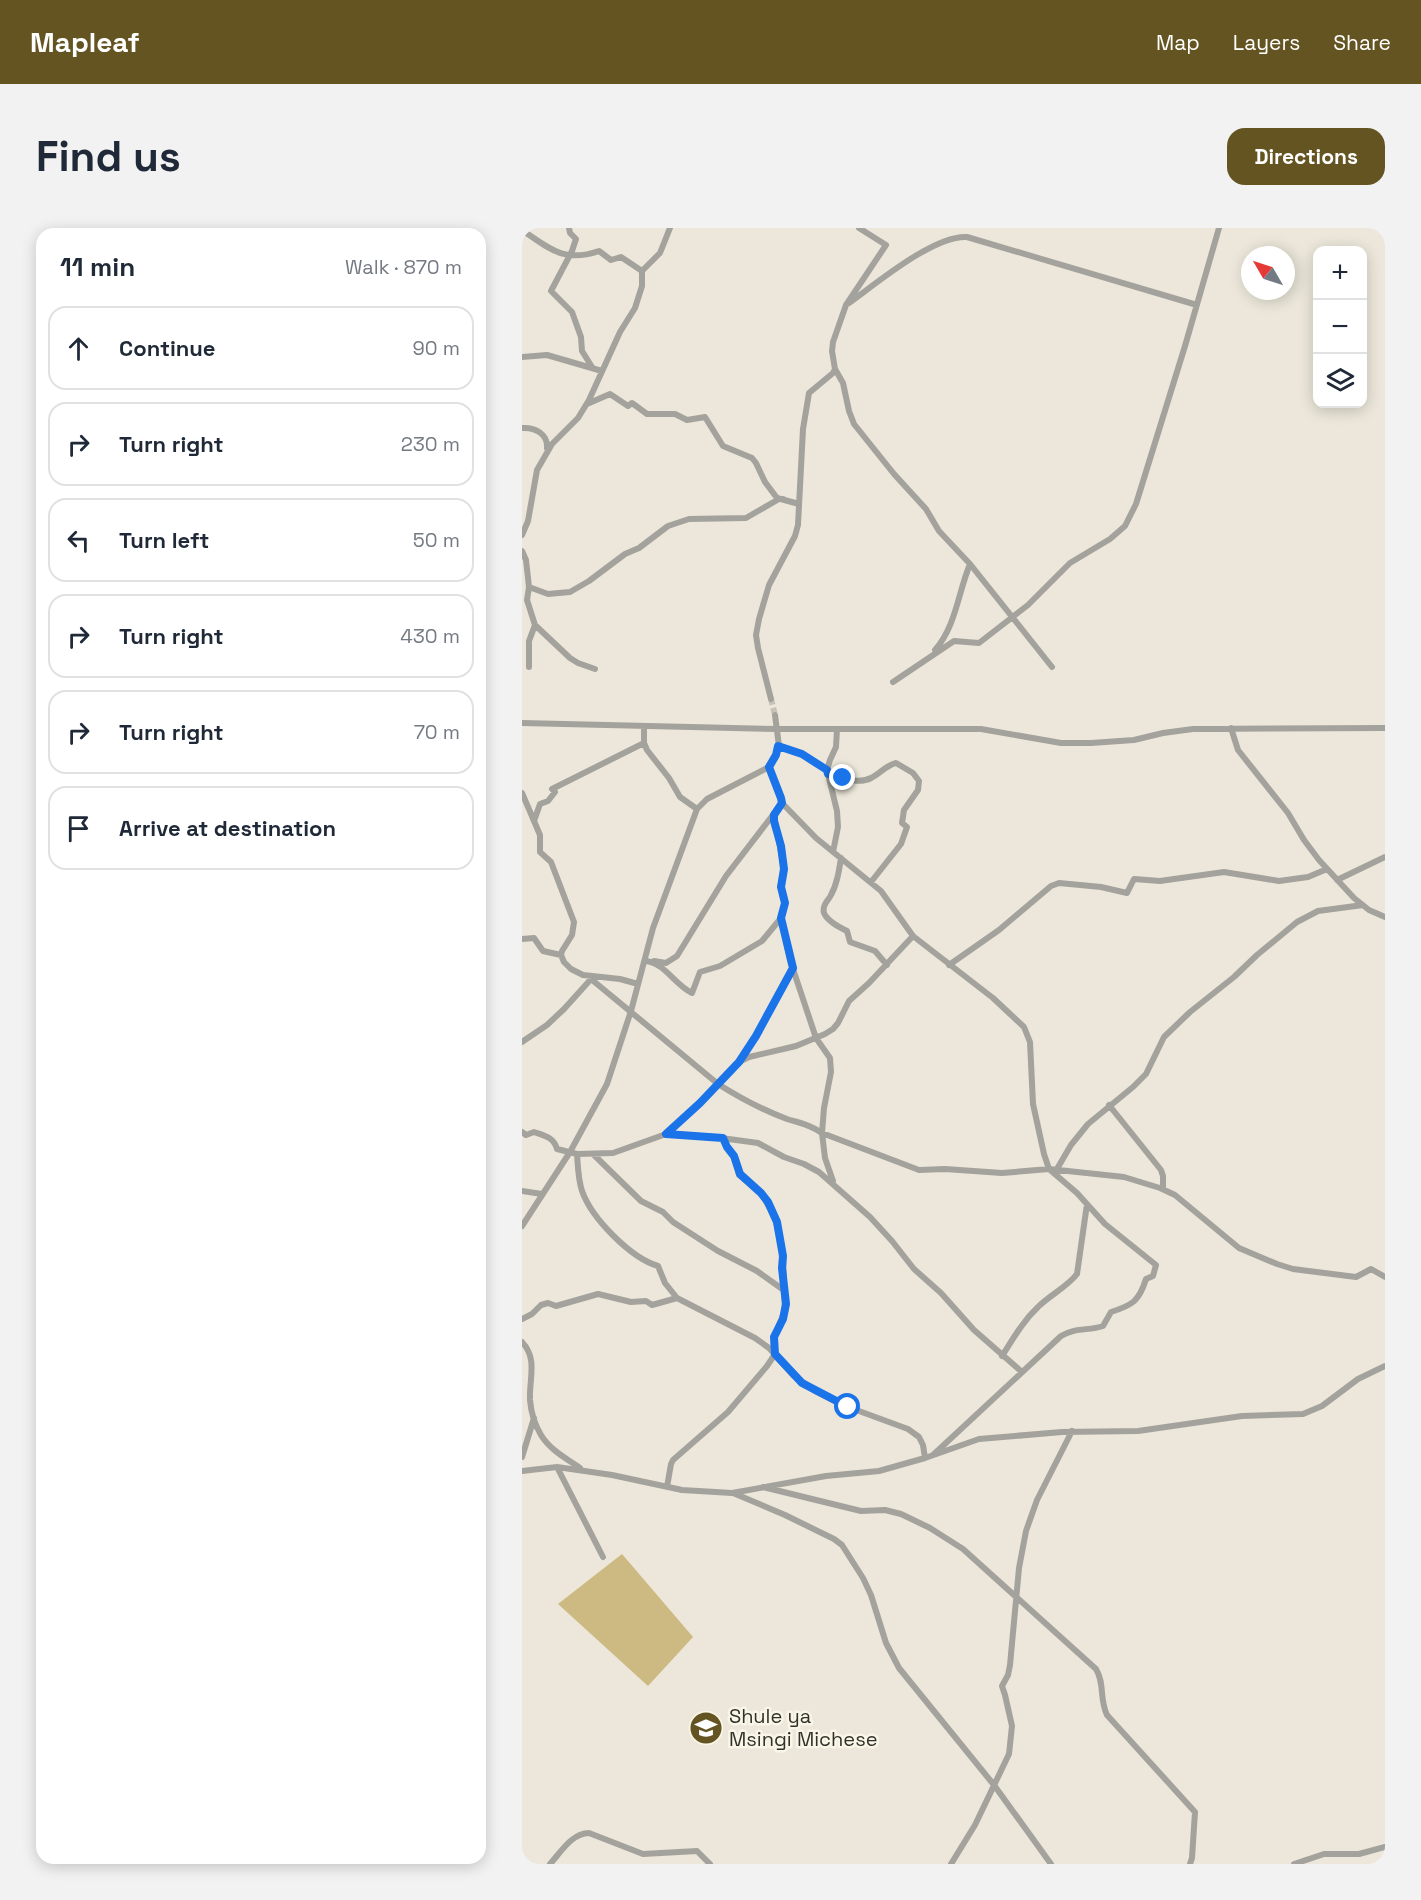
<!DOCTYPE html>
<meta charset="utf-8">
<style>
body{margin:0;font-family:"Space Grotesk",sans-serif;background:#f2f2f3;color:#1f2937}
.controls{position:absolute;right:18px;top:18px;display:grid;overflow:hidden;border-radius:12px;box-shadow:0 3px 15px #0003}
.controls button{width:54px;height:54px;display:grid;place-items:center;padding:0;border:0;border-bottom:2px solid #e0e1e3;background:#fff;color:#1f2937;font:30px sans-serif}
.compass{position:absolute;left:719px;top:18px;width:54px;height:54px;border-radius:50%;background:#fff;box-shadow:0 3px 15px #0003;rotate:309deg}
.stop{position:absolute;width:18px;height:18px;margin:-14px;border:4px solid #1a73e8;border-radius:50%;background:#fff}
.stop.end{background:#1a73e8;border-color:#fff;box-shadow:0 2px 6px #0008}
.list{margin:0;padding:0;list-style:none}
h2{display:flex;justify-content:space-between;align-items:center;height:78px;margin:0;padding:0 24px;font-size:26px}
h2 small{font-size:20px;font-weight:400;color:#747a83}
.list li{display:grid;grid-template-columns:39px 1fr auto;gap:18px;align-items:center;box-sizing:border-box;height:84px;margin:0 12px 12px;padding:0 12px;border:2px solid #e0e1e3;border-radius:18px}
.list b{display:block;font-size:22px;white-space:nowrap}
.list em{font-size:20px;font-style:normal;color:#747a83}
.icon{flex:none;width:33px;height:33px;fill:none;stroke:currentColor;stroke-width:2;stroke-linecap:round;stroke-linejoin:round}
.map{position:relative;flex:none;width:863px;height:1636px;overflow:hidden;border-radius:18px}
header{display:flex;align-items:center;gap:36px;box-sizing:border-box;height:84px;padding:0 30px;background:#645421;color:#fff}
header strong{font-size:28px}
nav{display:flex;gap:33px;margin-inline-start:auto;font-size:21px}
.intro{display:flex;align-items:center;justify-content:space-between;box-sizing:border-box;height:144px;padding:0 36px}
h1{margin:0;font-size:42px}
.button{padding:15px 27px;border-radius:18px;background:#645421;color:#fff;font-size:21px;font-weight:700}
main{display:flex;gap:36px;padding:0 36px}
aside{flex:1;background:#fff;border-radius:18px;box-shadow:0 3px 15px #0003}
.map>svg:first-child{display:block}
.green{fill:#cdba82}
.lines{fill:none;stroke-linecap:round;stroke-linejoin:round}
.minor-tunnel{stroke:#c7c2b7;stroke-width:6;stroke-dasharray:6 3;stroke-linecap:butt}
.minor{stroke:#a4a29c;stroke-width:6}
.route{stroke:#1a73e8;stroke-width:8}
.labels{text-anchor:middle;stroke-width:5;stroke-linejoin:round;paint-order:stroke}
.poi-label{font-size:20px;fill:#32302b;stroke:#f9f5e7;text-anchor:start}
</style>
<header>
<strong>Mapleaf</strong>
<nav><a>Map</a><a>Layers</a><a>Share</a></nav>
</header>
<div class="intro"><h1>Find us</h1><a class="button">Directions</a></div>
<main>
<aside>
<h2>11 min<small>Walk · 870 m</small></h2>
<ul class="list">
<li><svg class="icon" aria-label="ahead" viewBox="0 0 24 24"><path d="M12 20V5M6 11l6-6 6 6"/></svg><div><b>Continue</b></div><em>90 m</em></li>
<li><svg class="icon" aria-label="right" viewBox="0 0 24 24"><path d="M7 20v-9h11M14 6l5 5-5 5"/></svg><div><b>Turn right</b></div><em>230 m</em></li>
<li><svg class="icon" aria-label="left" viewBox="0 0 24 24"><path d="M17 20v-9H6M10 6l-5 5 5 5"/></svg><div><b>Turn left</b></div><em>50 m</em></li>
<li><svg class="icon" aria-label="right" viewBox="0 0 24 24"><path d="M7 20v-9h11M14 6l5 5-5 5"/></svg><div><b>Turn right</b></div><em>430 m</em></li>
<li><svg class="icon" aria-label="right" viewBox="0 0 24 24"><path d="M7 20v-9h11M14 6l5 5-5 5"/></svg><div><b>Turn right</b></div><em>70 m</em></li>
<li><svg class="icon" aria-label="arrive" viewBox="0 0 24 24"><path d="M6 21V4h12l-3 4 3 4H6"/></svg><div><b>Arrive at destination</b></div></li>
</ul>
</aside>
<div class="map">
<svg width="863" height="1636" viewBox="0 0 863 1636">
<rect width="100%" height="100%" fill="#ece7da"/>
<path class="green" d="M100,1326L171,1409L126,1458L36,1376Z"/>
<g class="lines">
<path class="minor-tunnel" d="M249,471L253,487"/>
<path class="minor" d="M47,0L48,5L54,11L50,23L29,63L50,84L59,109L60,123L70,139
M0,2C28,21 42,35 77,23L89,32L99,29L120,43
M327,75C355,55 412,7 445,9L675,77
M0,129L25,127L80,143
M313,141L321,155L327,183L332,196L372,246L404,281L417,303L448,336L530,439
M65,176L88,166L106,178L110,175L125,186H153L165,192L183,189L201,218L230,230L234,235L243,254L255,270L277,276
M0,200C13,199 26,206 25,220
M0,307L6,293L15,242L30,216L56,190L67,172L98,104L113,80L120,58V43L138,25L148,0
M0,323L4,332L7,359L5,372L13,397L7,413V439
M7,359L26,366L48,364L67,353L103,326L117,320L146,298L167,291L224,290L257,271H261
M13,397L48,430L56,435L73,441
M413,422C434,398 436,365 448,336
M371,454L432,413L457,415L506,377L548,335L588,311L603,298L614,276L663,118L697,0
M249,471L236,420L234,407L237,391L247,357L273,308L276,297L281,201L287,165L311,145L313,141L310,123L311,114L324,77L364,17L337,0
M0,495L255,501H459L539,515H569L612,512L641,505L671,501L863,500
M122,499V515L125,522L147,550L158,569L175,581
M709,500L716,522L766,585L782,612L797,632L832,670L847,682L863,689
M257,518L280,526L305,542
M247,539L260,575L294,610L359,663L391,708L471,770L502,799L508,814L511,876L522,926L527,941L555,965L583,996L634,1037L631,1048L624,1051C617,1073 611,1077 589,1084L581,1098C566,1103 554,1099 539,1108L411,1227
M306,546C319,549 336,557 349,550C358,546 364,537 374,535L391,545L397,553L396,562L382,582L380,595L385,599L379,616L349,654
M0,565L18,607V624L29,634L52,694L50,707L40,723L39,727L42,734L49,741L61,747L98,751L116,756
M12,593L18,576L26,573L33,564L30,561L122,515
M311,624L316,599L315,583L305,542L308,532L314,519L315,501
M319,630C317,643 315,656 309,667C306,673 300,677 302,685C305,693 317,699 325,703L328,714L353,723L365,737
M815,652L863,629
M259,690L268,732L294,810L308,830L309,844L302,880L300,905L303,930L311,953
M0,711L12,710L21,723L39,727
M123,733C142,734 153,757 170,765L178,744L198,738L240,713L259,690L263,675L259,659L262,641L252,587
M132,733L144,735L155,728L204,648L260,575
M427,737L477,702L529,658L537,655L579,659L605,665L612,651L638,653L702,644L757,653L786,649L805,641
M69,751L196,856C218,870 241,882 265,891C278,895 289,897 300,905L397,942L423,941L480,945L527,941L602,949L638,960L653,967L717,1020L755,1036L771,1041L834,1049L849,1041L863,1049
M0,814L25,797L42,781L70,750
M217,834L234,808L271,740
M587,877L639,942L641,948V961
M0,904L4,907L12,904C21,907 32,909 35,921L55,926L91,925L144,906L192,909L236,915L262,929L282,936L297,944L348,989L370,1013L392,1041L419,1065L452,1102L500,1144
M145,905L178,875L217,834L227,829L274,818L303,806L311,801L316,795L327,773L347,755L391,708
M55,926C56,939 56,951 60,963C70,991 109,1030 136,1038L143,1055L155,1070
M71,926L119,973L141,984L151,994L196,1023L235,1043L263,1063
M535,941L549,917L566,896L611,859L624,846L642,809L668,784L712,749L735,727L775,694L796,683L841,677
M0,963L20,966
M0,998L48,924L85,856L109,783L131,700L175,581L185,571L247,539L254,527L257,518L253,487
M0,1091L10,1086L19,1077L26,1075L34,1078L76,1066L109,1074L124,1073L130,1077L155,1070L233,1110L247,1120L271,1147L293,1163L326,1179L386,1201L397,1209L401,1217L403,1230
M0,1114C16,1131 7,1150 8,1172C9,1184 13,1197 19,1207C28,1222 45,1231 58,1240
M480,1128C491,1111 501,1093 516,1079C528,1067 545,1059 555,1046L565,976
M0,1229L12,1190
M35,1239L81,1329
M0,1243L35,1239L90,1247L160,1262L210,1265L304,1248L357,1243L403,1230L457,1211L540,1204L616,1203L720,1188L781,1186L800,1178L836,1151L863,1138
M145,1259L149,1236L151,1232L206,1184L245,1138L253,1126L252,1109L263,1083L261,1028L253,989L239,965L217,947L212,928L205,919L201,910
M241,1259L339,1283L363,1282L379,1286L408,1300L441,1321L574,1441C583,1456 577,1470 585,1487L673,1584L670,1630L668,1636
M211,1265L263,1287L312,1311L320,1317L341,1350L349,1367L364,1415L377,1440L472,1557L529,1636
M0,1630L5,1636
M28,1636C39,1624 50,1605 67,1605L121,1626L175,1623L188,1636
M429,1636L453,1597L487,1526L490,1498L483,1467L480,1458L486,1447L488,1437L497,1340L504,1303L515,1272L550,1203
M772,1636L802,1626H837L863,1619"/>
</g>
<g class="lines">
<path class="route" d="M321,550L306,546L305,542L280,526L256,518L254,527L247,539L259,570L260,575L252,587V593L259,618L262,641L259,659L263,675L259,690L271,740L234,808L217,834L178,875L144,906L201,910L205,919L212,928L218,946L239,965L246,974L255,994L261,1028L260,1040L264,1076L261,1091L252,1109L253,1126L280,1155L326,1179"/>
</g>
<defs>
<symbol id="school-disc" viewBox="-11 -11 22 22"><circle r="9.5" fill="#645421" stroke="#f9f5e7"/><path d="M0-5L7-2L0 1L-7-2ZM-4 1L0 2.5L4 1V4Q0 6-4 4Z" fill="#fff"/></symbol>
</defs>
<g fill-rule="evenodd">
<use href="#school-disc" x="165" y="1481" width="38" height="38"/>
</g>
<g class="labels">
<g class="poi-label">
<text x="207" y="1495">Shule ya<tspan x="207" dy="23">Msingi Michese</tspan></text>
</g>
</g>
</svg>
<div class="controls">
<button>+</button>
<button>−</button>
<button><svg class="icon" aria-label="layers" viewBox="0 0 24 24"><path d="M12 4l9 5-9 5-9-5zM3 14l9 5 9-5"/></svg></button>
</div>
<svg class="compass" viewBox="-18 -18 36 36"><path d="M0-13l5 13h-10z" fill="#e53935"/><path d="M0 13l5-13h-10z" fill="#747a83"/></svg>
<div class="stop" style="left:326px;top:1179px"></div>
<div class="stop end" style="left:321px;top:550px"></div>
</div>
</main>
